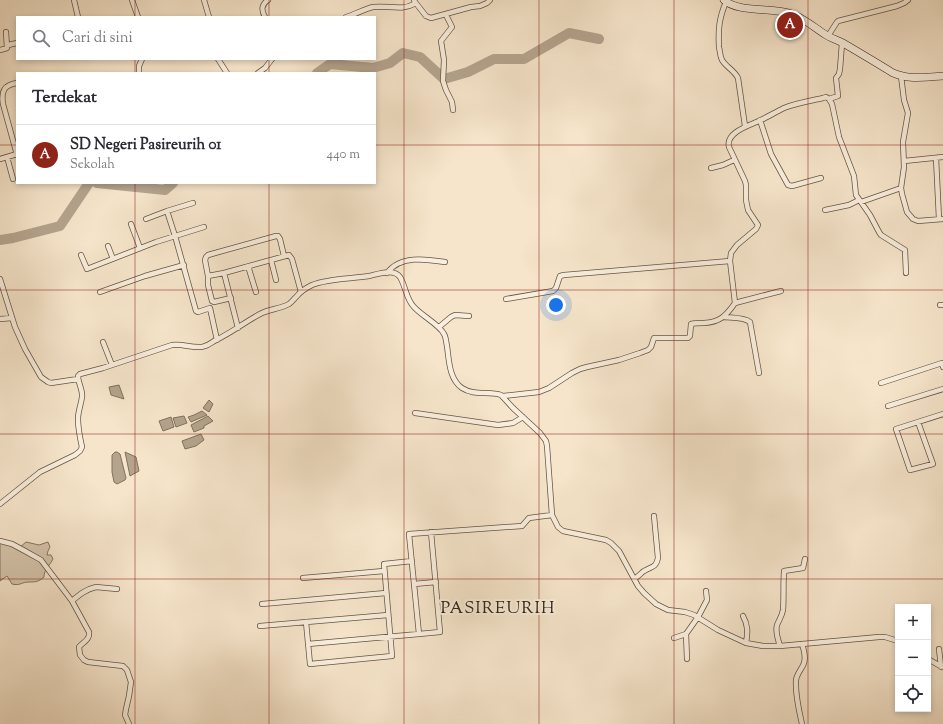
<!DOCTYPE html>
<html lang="id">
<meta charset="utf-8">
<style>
body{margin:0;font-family:"Sorts Mill Goudy",serif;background:#f2f2f3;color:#2b2b33}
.controls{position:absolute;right:12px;bottom:12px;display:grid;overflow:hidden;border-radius:0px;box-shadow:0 2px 6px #0003}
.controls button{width:36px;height:36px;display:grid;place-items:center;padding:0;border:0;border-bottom:1px solid #e1e1e2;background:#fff;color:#2b2b33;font:20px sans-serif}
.you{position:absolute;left:556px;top:305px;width:14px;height:14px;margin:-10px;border:3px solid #fff;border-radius:50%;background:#1a73e8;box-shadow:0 0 0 6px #1a73e833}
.badge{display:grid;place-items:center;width:26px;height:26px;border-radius:50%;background:#8f2418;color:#fff;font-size:13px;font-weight:700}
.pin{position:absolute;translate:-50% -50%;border:2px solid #fff;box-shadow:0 1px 4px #0006}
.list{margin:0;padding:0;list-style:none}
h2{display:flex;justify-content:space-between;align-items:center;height:52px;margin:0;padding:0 16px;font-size:17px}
h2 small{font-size:13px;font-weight:400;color:#7c7c81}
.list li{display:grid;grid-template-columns:26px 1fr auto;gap:12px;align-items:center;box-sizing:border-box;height:60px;padding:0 16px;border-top:1px solid #e1e1e2}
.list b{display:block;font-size:15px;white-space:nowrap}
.list p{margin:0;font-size:13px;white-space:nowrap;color:#7c7c81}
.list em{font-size:13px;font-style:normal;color:#7c7c81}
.icon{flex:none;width:22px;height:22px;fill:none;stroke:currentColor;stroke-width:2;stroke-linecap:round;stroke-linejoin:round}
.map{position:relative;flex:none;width:943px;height:724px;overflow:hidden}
.search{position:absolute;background:#fff;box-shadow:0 2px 6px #0003;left:16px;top:16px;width:360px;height:44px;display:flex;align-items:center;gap:10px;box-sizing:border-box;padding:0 14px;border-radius:0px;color:#7c7c81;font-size:15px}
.panel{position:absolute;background:#fff;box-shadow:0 2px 6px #0003;left:16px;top:72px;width:360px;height:112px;border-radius:0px}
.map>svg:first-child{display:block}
.green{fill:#d5c5ac;stroke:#847662}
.water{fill:#b4a48e;stroke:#81725e}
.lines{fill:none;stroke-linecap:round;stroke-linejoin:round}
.river{stroke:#b4a48e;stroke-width:10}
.minor-casing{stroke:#645644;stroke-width:6}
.secondary-casing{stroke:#342617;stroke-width:8}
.minor{stroke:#f9eedd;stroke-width:4.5}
.secondary{stroke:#f9eedd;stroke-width:7}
.grid{fill:none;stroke:#8f2418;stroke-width:1;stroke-opacity:0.55}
.labels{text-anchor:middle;stroke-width:4;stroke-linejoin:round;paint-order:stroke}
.quarter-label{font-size:17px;letter-spacing:1px;fill:#342617;stroke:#f9eedd}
</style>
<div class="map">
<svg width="943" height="724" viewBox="0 0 943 724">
<rect width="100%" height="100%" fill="#f6e5cb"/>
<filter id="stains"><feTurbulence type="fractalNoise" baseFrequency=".005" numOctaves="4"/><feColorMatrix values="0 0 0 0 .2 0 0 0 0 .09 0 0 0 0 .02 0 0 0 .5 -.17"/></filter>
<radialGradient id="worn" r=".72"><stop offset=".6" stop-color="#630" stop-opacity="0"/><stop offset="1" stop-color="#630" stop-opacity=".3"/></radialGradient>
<path class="green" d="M0,541L5,542L9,541L14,547L19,548L26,542L39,545L48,542L50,547L48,551L47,555H51L53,559C50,565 44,569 44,577C38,582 36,582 29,582C21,582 21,586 12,584L7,576L0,581Z"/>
<path class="water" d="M119,385L124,399L111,395L109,387Z
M209,400L213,404L209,412L203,408Z
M202,411L207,415L191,422L188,417L194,415Z
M184,416L187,423L176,427L173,418Z
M208,416L213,421L204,426V428L194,432L191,425Z
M171,417L174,427L163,431L159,421Z
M201,434L204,440L196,446L185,449L182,441Z
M115,452H117L120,454L126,478L125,480L117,484L114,482L112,472V455Z
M125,452L136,457L139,471L130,476Z"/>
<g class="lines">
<path class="river" d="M317,73L330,64L373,68L390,63L403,53L420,57L444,79L468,72L494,59H524L569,33L599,39
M97,183L165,190L173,183
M0,240L13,238L60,226L89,183"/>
<defs>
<path id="minor" d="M74,0L78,17
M132,0L138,17
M204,0L209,17
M415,2L426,16L431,18L471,7L480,6L487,3L490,0
M726,2C719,18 718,30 719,47C720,51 720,56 722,60C726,67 734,70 738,78L745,126
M446,15L452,27L441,41L444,60L443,81L446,90L452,102L453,110
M265,17C261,10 261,5 268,0
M346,17C356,14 364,9 373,7C387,5 402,11 414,4L415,2L414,0
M828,36L837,22L838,21L897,6L904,3L908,0
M8,45L17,43
M0,50L7,48L6,32
M218,59L227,73
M139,73V66L142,59
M258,73L265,68L272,59
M901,76L904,100L908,113L903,142L904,167L901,188L902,194L907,212L913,219L918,221L943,219
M829,99L838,96L836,78L839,74L840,69L842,43
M760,120L771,154L788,185L792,186L821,178
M17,155L3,104C1,91 4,85 17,83
M7,157L13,179
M936,158L939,219
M0,159L17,154
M904,161L943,157
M711,168L723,165L734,160
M861,202L901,188
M825,210L849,205L859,200
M167,211L175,236L196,311L198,312L210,308L217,340
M146,219L167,211L193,203
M131,224L140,248
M108,246L113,259
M81,255L87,269L156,242L204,227
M271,260L276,280
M248,266L256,292
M387,273C400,255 426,259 445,262
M208,276L224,273
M0,279L15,327L25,349L41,377L48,382L51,383L78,379
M100,292L145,276L184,265
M231,298L214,302L212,301L208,285V276L205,260L206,257L208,255L276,236H278L280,239L284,256
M506,299L553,291L556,288L560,276L564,275L730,261
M735,303L781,291
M940,305H943
M724,317C732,318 744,317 750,322L759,373
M0,319L12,318
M439,327L451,317L455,315L469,316
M238,328L224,273L289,255L292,259L301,292
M103,342L112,365
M881,383L942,363L943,367
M503,396L539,392L549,388L572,373L580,369L587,367L619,360L640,353L648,350L651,347L654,338H688L690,336L691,324C695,323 699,323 704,323C720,322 726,316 735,303L730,261L731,253L737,245L756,229L758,225L748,210L746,200V185L745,181L729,147C725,132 751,125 761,120C769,116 776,112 784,108C796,103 810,101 823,98L826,97L829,99L832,104L839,137L854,176L856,195L870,215L879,232L881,235L905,250L906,273
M888,406L943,389
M415,413L498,425L513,423L523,417
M918,422L933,464L910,470L896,429L943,414
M0,504L40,472L75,455L80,451L82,447C80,438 78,428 78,419C78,411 81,405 82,397C83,390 78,383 78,376L80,374L103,368L172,345C183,343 196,350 205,346C209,345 212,342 216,340C231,333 245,322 260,314C269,309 280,309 289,304C292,302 294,299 297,296C301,291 306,288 312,285C329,278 351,279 369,276C378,274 394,268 400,277C406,287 406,299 414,307C422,316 440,325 444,334C446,337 446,342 447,346C449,360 449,379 462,388C474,396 489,391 501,395L513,408L540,433L546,441L547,446L552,515L558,527L563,531L606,540L611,543L619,551L638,586L644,593L656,604L668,610L685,612L694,615L718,630L746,643L763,646H780L879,637H885L898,641
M0,541L12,544L25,551L41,560L72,601L89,632C90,640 83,642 79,647L80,655L84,660L88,662L123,666L127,670L131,682L129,696L126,709L125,715L129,724
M303,578L384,571
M634,579C638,577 641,573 644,571C652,566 656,568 658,558L654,516
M414,584L436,582
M72,601C79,595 86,589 96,587L117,589
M262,604L386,593
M743,616C748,625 748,632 746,643
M306,622L310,664L392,656L384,564L412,561
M260,626L388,615
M419,634L440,632L431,532
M686,634L687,659
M674,638L686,634L698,617L707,600L706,591
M308,644L419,634L409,534L522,526L529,518L552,515
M780,646C778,639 775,632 777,625C779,620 782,616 783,610C784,598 783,585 784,572V571L803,568L805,559
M939,649L941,667
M928,659L942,667
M802,724C799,710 795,695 796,680C797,673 802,669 804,663C806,657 804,650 802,644"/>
<path id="secondary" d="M724,0C738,13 773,7 792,14C805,19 815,28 826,35C832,39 838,40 843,43C860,53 877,63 893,73C909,80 926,77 943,76"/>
</defs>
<use href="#minor" class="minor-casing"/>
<use href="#secondary" class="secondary-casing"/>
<use href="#minor" class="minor"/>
<use href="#secondary" class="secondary"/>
</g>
<path class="grid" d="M135,0V17M269,0V17M404,0V724M539,0V724M674,0V724M808,0V724M135,59V73M269,59V73M0,145H17M375,145H943M135,183V724M269,183V724M0,290H943M0,434H943M0,579H943"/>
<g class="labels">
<g class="quarter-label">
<text x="498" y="613">PASIREURIH</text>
</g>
</g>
<rect width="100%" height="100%" filter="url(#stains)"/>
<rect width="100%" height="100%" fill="url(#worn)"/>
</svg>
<div class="controls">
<button>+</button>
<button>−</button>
<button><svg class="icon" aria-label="locate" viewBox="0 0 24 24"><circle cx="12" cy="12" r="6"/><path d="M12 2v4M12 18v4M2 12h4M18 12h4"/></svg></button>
</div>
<div class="you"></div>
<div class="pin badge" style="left:790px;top:25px">A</div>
<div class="search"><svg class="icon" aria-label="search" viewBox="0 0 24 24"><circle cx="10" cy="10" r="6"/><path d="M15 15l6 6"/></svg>Cari di sini</div>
<section class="panel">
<h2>Terdekat<small></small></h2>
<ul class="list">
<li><span class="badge">A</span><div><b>SD Negeri Pasireurih 01</b><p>Sekolah</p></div><em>440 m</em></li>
</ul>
</section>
</div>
